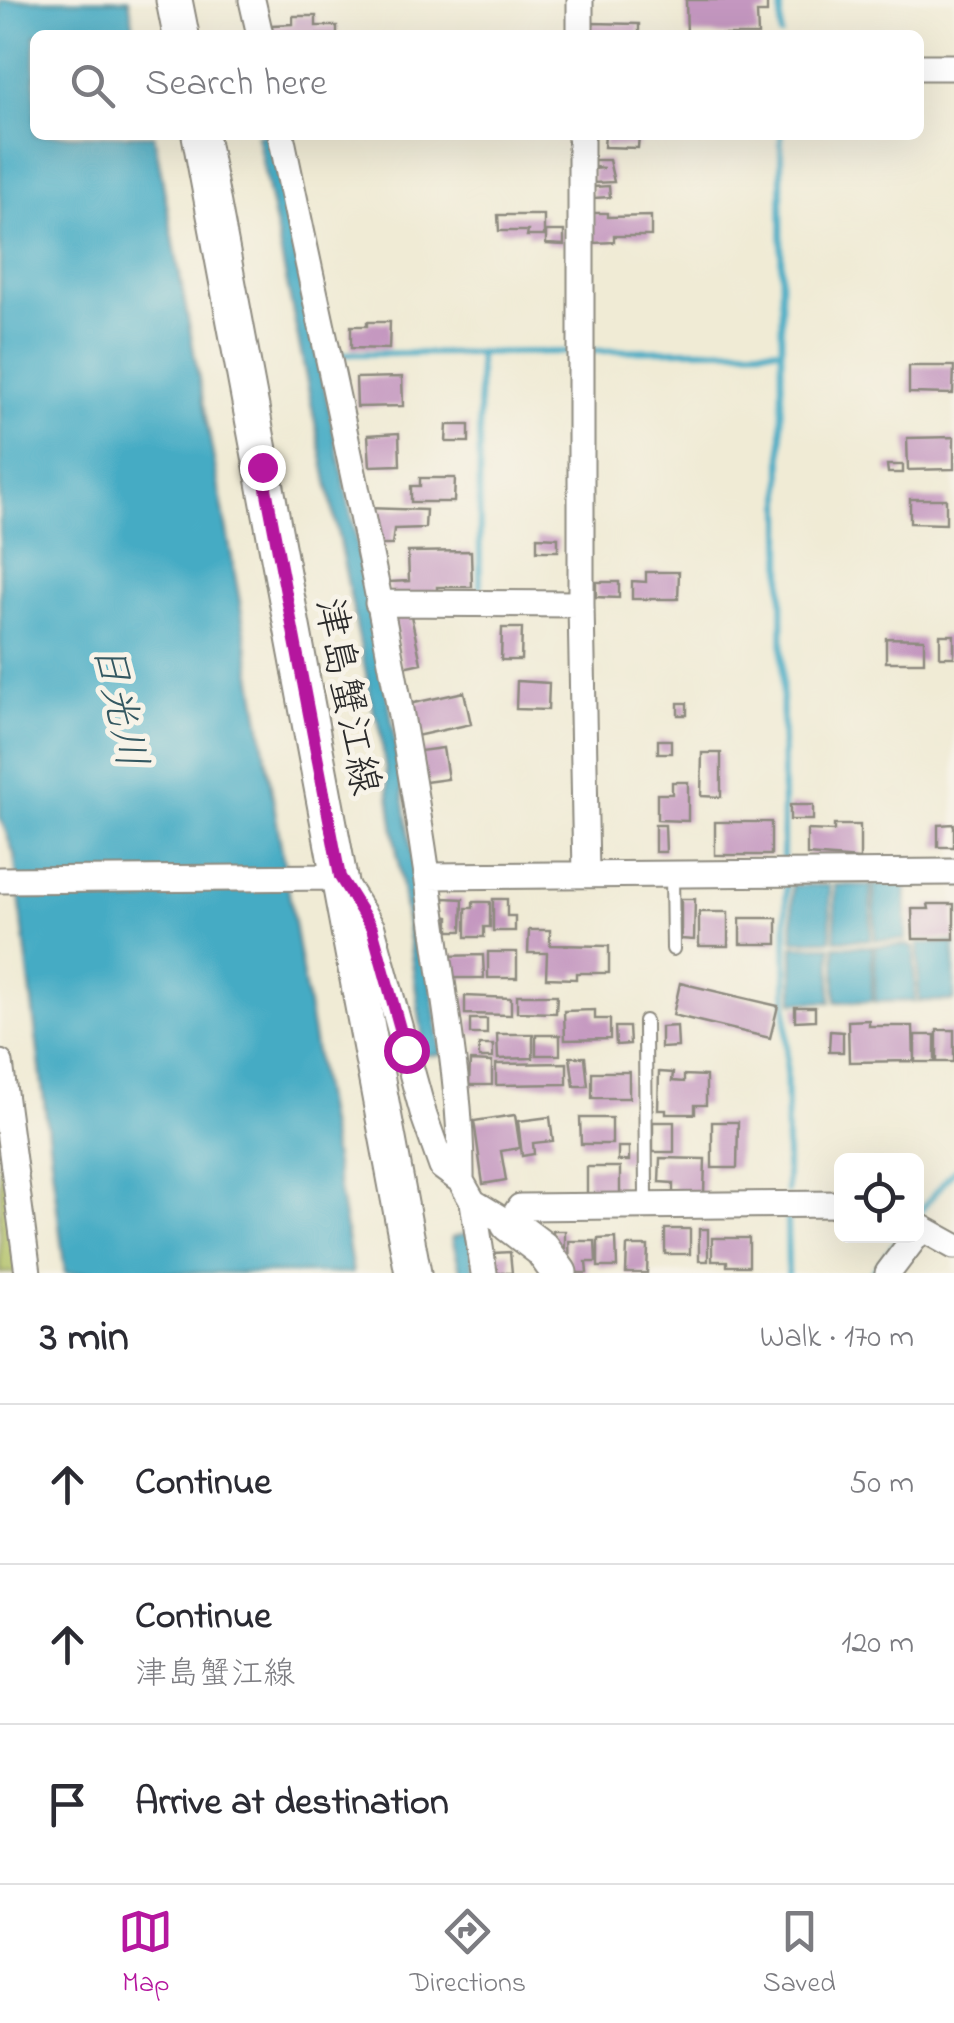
<!DOCTYPE html>
<meta charset="utf-8">
<style>
body{margin:0;font-family:"Indie Flower","Klee One",sans-serif;background:#f7f7f7;color:#2b2b33}
.controls{position:absolute;right:30px;bottom:30px;display:grid;overflow:hidden;border-radius:15px;box-shadow:0 10px 40px #0002}
.controls button{width:90px;height:90px;display:grid;place-items:center;padding:0;border:0;border-bottom:2px solid #e1e1e2;background:#fff;color:#2b2b33;font:50px sans-serif}
.stop{position:absolute;width:30px;height:30px;margin:-22px;border:8px solid #b5179e;border-radius:50%;background:#fff}
.stop.end{background:#b5179e;border-color:#fff;box-shadow:0 2px 10px #0008}
.list{margin:0;padding:0;list-style:none}
h2{display:flex;justify-content:space-between;align-items:center;height:130px;margin:0;padding:0 40px;font-size:42px}
h2 small{font-size:32px;font-weight:400;color:#7c7c81}
.list li{display:grid;grid-template-columns:65px 1fr auto;gap:30px;align-items:center;box-sizing:border-box;height:160px;padding:0 40px;border-top:2px solid #e1e1e2}
.list b{display:block;font-size:38px;white-space:nowrap}
.list p{margin:0;font-size:32px;white-space:nowrap;color:#7c7c81}
.list em{font-size:32px;font-style:normal;color:#7c7c81}
.icon{flex:none;width:55px;height:55px;fill:none;stroke:currentColor;stroke-width:2;stroke-linecap:round;stroke-linejoin:round}
.map{position:relative;flex:none;width:954px;height:1273px;overflow:hidden}
.search{position:absolute;background:#fff;box-shadow:0 10px 40px #0002;left:30px;right:30px;top:30px;height:110px;display:flex;align-items:center;gap:25px;box-sizing:border-box;padding:0 35px;border-radius:15px;color:#7c7c81;font-size:38px}
.sheet{height:610px;background:#fff}
nav{display:flex;justify-content:space-around;align-items:center;box-sizing:border-box;height:140px;border-top:2px solid #e1e1e2;background:#fff;font-size:28px;color:#7c7c81}
nav a{display:grid;justify-items:center;gap:5px}
nav .on{color:#b5179e}
.map>svg:first-child{display:block}
.green{fill:#b0c063;stroke:#6e7647;stroke-width:2.5}
.water{fill:#44abc4;stroke:#386b78;stroke-width:2.5}
.lines{fill:none;stroke-linecap:round;stroke-linejoin:round}
.stream{stroke:#44abc4;stroke-width:6}
.building{fill:#c497c0}
.lane-casing{stroke:#8e8b80;stroke-width:16}
.street-casing{stroke:#8e8b80;stroke-width:29}
.secondary-casing{stroke:#8e8b80;stroke-width:39}
.lane{stroke:#fff;stroke-width:12}
.street{stroke:#fff;stroke-width:25}
.secondary{stroke:#fff;stroke-width:35}
.route{stroke:#b5179e;stroke-width:12}
.labels{text-anchor:middle;stroke-width:10;stroke-linejoin:round;paint-order:stroke}
.street-label{font-size:40px;fill:#2b2b2b;stroke:#f7f3e8}
.water-label{font-size:42px;font-style:italic;fill:#345861;stroke:#f7f3e8}
</style>
<div class="map">
<svg width="954" height="1273" viewBox="0 0 954 1273">
<rect width="100%" height="100%" fill="#f7f3e8"/>
<filter id="ink" filterUnits="userSpaceOnUse"><feTurbulence type="fractalNoise" baseFrequency=".01" numOctaves="2"/><feDisplacementMap in="SourceGraphic" scale="20" xChannelSelector="R" yChannelSelector="G"/><feConvolveMatrix kernelMatrix="1 2 1 2 8 2 1 2 1" color-interpolation-filters="sRGB"/></filter>
<filter id="wash" filterUnits="userSpaceOnUse"><feTurbulence type="fractalNoise" baseFrequency=".0048" numOctaves="4" result="noise"/><feDisplacementMap in="SourceGraphic" scale="40" xChannelSelector="R" yChannelSelector="G"/><feGaussianBlur stdDeviation="2.25" result="paint"/><feColorMatrix in="noise" values="0 0 0 0 0 0 0 0 0 0 0 0 0 0 0 0 0 1.4 0 .05"/><feComposite in="paint" operator="in"/></filter>
<g filter="url(#wash)">
<rect width="100%" height="100%" fill="#f0ebd5"/>
<path class="green" d="M0,1103L23,1273H0Z"/>
<path class="water" d="M0,0H129L135,35H35V135H154L239,597L353,1273H65L14,854L0,816Z
M257,135H272L386,682L442,1055H425L379,722L374,713Z
M792,885H830L831,940L793,941Z
M835,885H871V940H835Z
M874,885H906V940H875Z
M918,943H954V1001H919Z
M907,945L914,948L915,1001L875,1002V946Z
M793,946H831V1002H793Z
M835,946H872V1001L836,1002Z
M469,1232L475,1273H461L452,1237Z"/>
<g class="lines">
<path class="stream" d="M781,0V35
M781,135L783,861
M589,351L782,349
M479,353L480,593L484,594
M343,354L572,352
M786,887L787,1191
M787,1215L788,1273
M917,1215L954,1170
M872,1273L901,1236"/>
</g>
<g id="blocks">
<path class="building" d="M686,0H767V13H757L758,35H687Z
M293,16H316V26H337V35H272V25L293,24Z
M590,23L639,24V35H590Z
M605,135H639L638,148L604,147Z
M593,160H609L614,182L593,183L592,169L604,168L593,167Z
M609,186L610,197L593,198V187Z
M592,213H608V217L651,216V236H614V242L593,243Z
M498,215H544V236H527L528,231H499Z
M546,231H564V245L546,244Z
M367,322H390L389,349L351,348V326H367Z
M909,366H954L953,394L909,393Z
M402,377L403,406L357,407L356,378Z
M447,425H469V442H446Z
M399,433L400,465L370,466L368,435Z
M954,437V469L908,470L907,438Z
M887,465H903V473H888Z
M420,478H455L454,502H411V486H420Z
M910,499H946V524L910,523Z
M366,508L426,510L425,528L394,529L392,545H371Z
M537,537L558,538V551H537Z
M471,551L472,587H437V595L390,597L389,582L409,581L408,552Z
M646,572H679L678,599H632V581L646,582Z
M596,582H619V598L596,597Z
M410,611L421,663L403,667L393,615Z
M502,628H522L521,660H501Z
M940,635H954V657H940Z
M886,638L924,639V662H886Z
M517,681L549,683L548,710L516,709Z
M464,692L471,724L416,736L409,704Z
M678,703H687V715H678Z
M658,740H671V753H658Z
M443,748L448,779L425,782L420,751Z
M702,753H721V797L701,796Z
M672,782H688V821L657,820V794H672Z
M790,805H813V820H790Z
M715,822H771V855H715Z
M954,824V847H938V825Z
M655,825H665L666,852H655Z
M834,825H860V859L807,855V830L834,831Z
M444,898L463,899L462,931H449V917L443,916Z
M493,899H507V916H515V931H493Z
M681,899H695L694,940L681,939Z
M473,902H490V927H484V937H466V908H473Z
M928,904H954V939H913L912,909H929Z
M699,912H728V946H699Z
M740,918H777V944H740Z
M529,930H550V945L609,946V973H576V979L546,978L547,953H528Z
M488,952H517V978H488Z
M483,955L484,978H447V956Z
M680,983L778,1006L770,1038L673,1015Z
M517,995H557L556,1013L517,1012Z
M465,996L511,998V1015L465,1014Z
M795,1007H815V1020L795,1021Z
M595,1010V1019H610V1039L565,1040L564,1011Z
M470,1019H487V1034H470Z
M869,1020V1026H913L914,1061L849,1062L848,1021Z
M677,1026L678,1047L661,1048V1027Z
M615,1027H629L630,1044L616,1045Z
M937,1030H954V1062H937Z
M830,1031L843,1032V1052H829Z
M497,1034H533V1058L498,1059Z
M536,1035H560V1055H536Z
M915,1035H935V1062H915Z
M479,1045H493V1058H479Z
M570,1057H585L588,1086H574Z
M470,1061L492,1062V1085H469Z
M567,1063V1084L496,1085V1064Z
M592,1072H629V1098H592Z
M659,1072L673,1073L672,1081L684,1082V1075L706,1076V1105H695V1114H666V1110H658Z
M515,1115L520,1148L501,1151L506,1180L483,1184L474,1121Z
M550,1117L553,1141L533,1143L534,1154L522,1156L518,1121Z
M580,1118H612V1144H581Z
M653,1122H674V1152H653Z
M712,1122H738L737,1168H712Z
M618,1147H629V1161H618Z
M660,1158L705,1159L704,1194L673,1193V1183L659,1182Z
M587,1167H620V1195H587Z
M665,1229H690V1254H665Z
M699,1229H708V1261H699Z
M553,1231H565V1251H556L553,1246Z
M616,1238L617,1267H598V1239Z
M712,1238H749V1266H727V1261H712Z
M569,1241H595L596,1262H586L587,1273H570Z
M627,1246H648L647,1273H626Z
M510,1252L512,1273H497L494,1253Z"/>
</g>
</g>
<g filter="url(#ink)">
<use href="#blocks" fill-opacity="0" stroke="#8e8b80" stroke-width="2.5"/>
<g class="lines">
<defs>
<path id="lane" d="M672,874L673,949
M645,1021L646,1203"/>
<path id="street" d="M252,0L260,35
M580,0V35
M919,67H954
M281,135C336,400 400,664 435,932C446,1014 462,1098 461,1181
M581,135V604L586,875
M378,603L581,604
M428,876L954,872
M0,880L340,877L372,928L424,1116L442,1167L461,1181L473,1202L509,1224L520,1207L842,1204
M0,1063L28,1273
M473,1202L484,1273
M916,1225L954,1246
M888,1273L922,1228"/>
<path id="secondary" d="M174,0L181,35
M200,135L413,1273
M509,1224L542,1249L559,1273"/>
</defs>
<use href="#lane" class="lane-casing"/>
<use href="#street" class="street-casing"/>
<use href="#secondary" class="secondary-casing"/>
<use href="#lane" class="lane"/>
<use href="#street" class="street"/>
<use href="#secondary" class="secondary"/>
</g>
</g>
<g class="lines" filter="url(#ink)">
<path class="route" d="M262,467L340,877L372,928L406,1050"/>
</g>
<g class="labels">
<g class="street-label">
<text transform="translate(349 696) rotate(79)" y="14">津島蟹江線</text>
</g>
<g class="water-label">
<text transform="translate(122 705) rotate(78)" y="15">日光川</text>
</g>
</g>
</svg>
<div class="controls">
<button><svg class="icon" aria-label="locate" viewBox="0 0 24 24"><circle cx="12" cy="12" r="6"/><path d="M12 2v4M12 18v4M2 12h4M18 12h4"/></svg></button>
</div>
<div class="stop" style="left:406px;top:1050px"></div>
<div class="stop end" style="left:262px;top:467px"></div>
<div class="search"><svg class="icon" aria-label="search" viewBox="0 0 24 24"><circle cx="10" cy="10" r="6"/><path d="M15 15l6 6"/></svg>Search here</div>
</div>
<section class="sheet">
<h2>3 min<small>Walk · 170 m</small></h2>
<ul class="list">
<li><svg class="icon" aria-label="ahead" viewBox="0 0 24 24"><path d="M12 20V5M6 11l6-6 6 6"/></svg><div><b>Continue</b></div><em>50 m</em></li>
<li><svg class="icon" aria-label="ahead" viewBox="0 0 24 24"><path d="M12 20V5M6 11l6-6 6 6"/></svg><div><b>Continue</b><p>津島蟹江線</p></div><em>120 m</em></li>
<li><svg class="icon" aria-label="arrive" viewBox="0 0 24 24"><path d="M6 21V4h12l-3 4 3 4H6"/></svg><div><b>Arrive at destination</b></div></li>
</ul>
</section>
<nav>
<a class="on"><svg class="icon" aria-label="map" viewBox="0 0 24 24"><path d="M3 6l6-2 6 2 6-2v14l-6 2-6-2-6 2zM9 4v14M15 6v14"/></svg>Map</a>
<a><svg class="icon" aria-label="directions" viewBox="0 0 24 24"><path d="M12 3l9 9-9 9-9-9zM9 14v-3h6M13 9l2 2-2 2"/></svg>Directions</a>
<a><svg class="icon" aria-label="saved" viewBox="0 0 24 24"><path d="M7 4h10v16l-5-4-5 4z"/></svg>Saved</a>
</nav>
